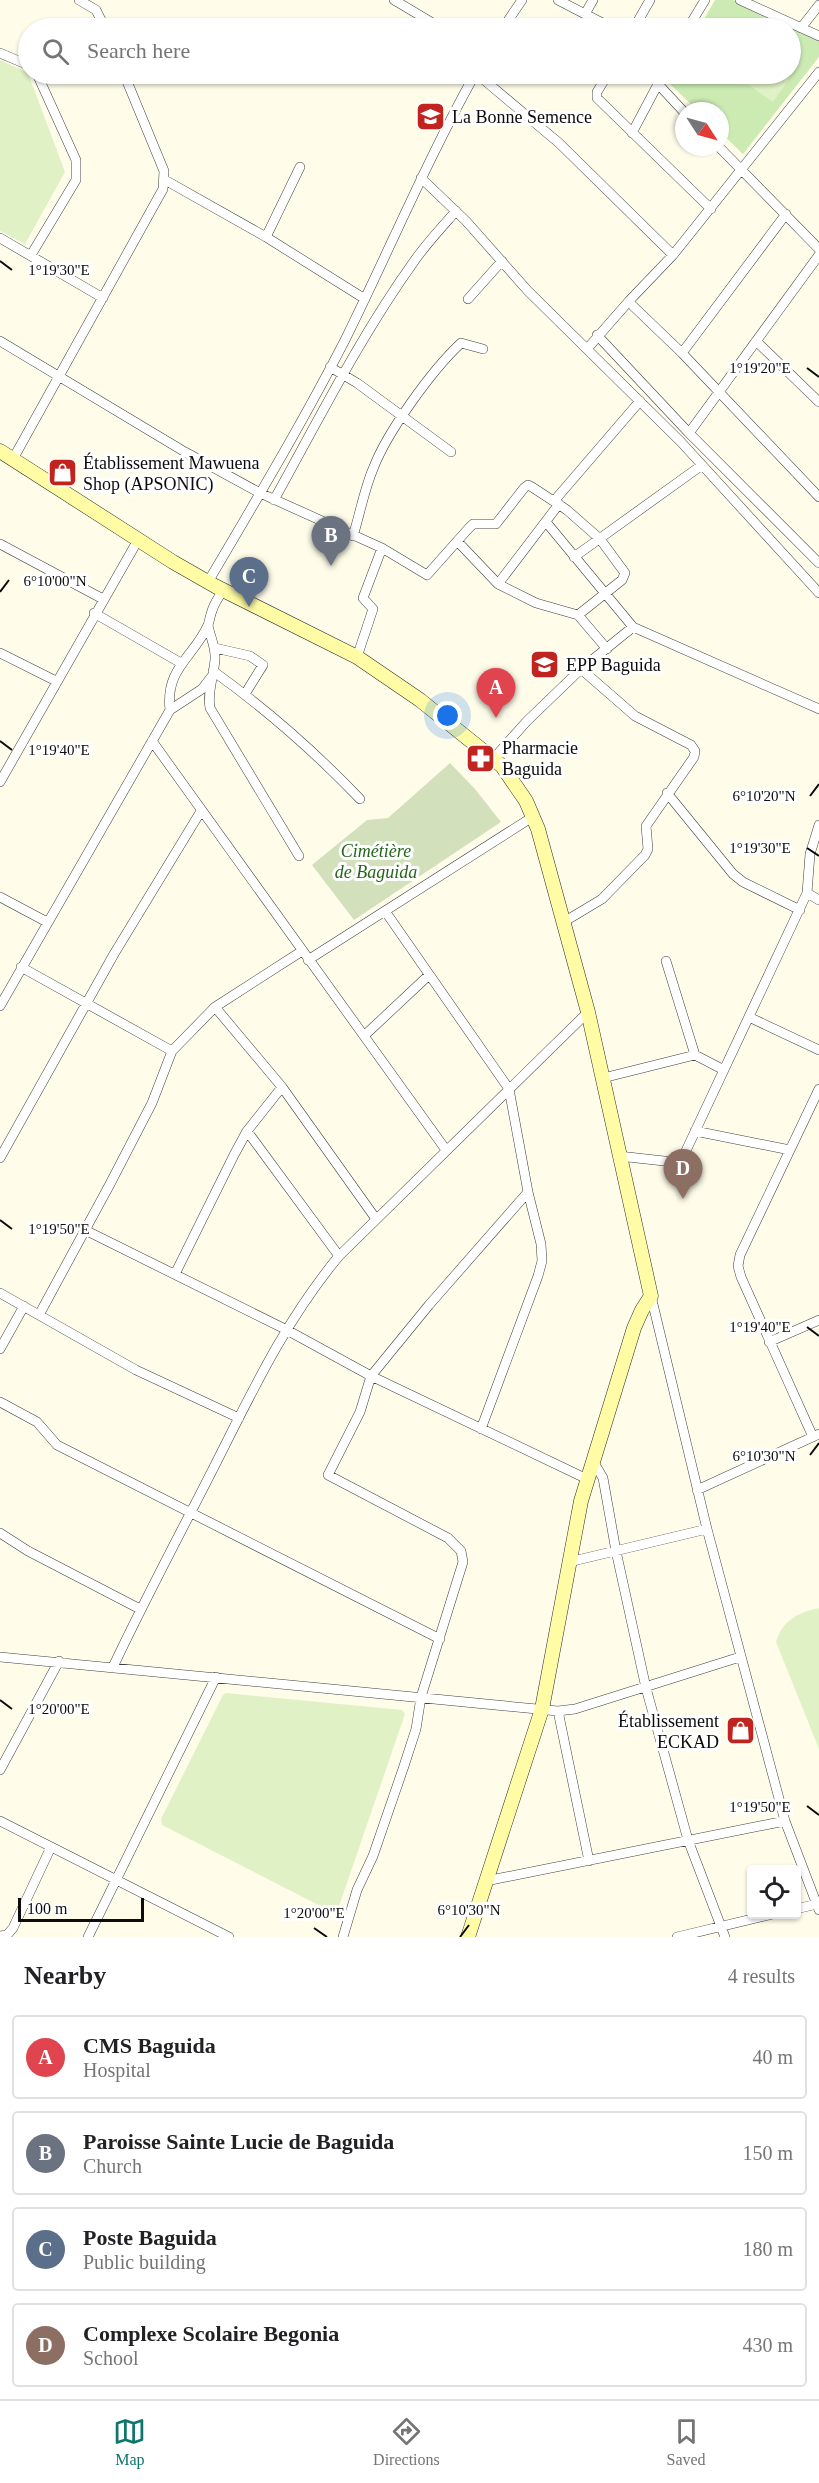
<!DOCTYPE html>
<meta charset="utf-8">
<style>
body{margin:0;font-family:"Times New Roman",serif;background:#f6f6f6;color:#202124}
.controls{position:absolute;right:18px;bottom:18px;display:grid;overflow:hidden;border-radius:6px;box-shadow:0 2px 4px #0004}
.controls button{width:54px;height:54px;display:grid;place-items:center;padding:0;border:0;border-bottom:2px solid #e0e0e0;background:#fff;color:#202124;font:30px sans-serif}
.compass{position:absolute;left:675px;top:102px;width:54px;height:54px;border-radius:50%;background:#fff;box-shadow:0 2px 4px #0004;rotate:126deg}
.scale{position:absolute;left:18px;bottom:15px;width:126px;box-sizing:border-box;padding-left:6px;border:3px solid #0c0c0c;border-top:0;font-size:16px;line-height:21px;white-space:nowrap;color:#0c0c0c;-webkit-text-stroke:4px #fff;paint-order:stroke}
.you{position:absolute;left:448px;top:716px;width:21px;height:21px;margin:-15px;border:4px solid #fff;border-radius:50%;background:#1a73e8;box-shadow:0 0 0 9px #1a73e833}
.badge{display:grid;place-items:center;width:39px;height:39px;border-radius:50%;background:#0f766e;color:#fff;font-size:20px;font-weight:700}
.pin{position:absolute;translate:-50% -50px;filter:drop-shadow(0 2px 3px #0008)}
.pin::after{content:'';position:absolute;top:32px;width:21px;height:18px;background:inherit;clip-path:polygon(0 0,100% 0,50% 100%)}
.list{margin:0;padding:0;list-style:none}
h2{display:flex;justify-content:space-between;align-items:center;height:78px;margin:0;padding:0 24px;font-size:26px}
h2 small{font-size:20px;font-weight:400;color:#757577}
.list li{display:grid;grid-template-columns:39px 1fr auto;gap:18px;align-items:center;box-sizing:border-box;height:84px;margin:0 12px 12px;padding:0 12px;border:2px solid #e0e0e0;border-radius:6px}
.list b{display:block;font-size:22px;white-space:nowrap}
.list p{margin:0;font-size:20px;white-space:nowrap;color:#757577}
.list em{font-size:20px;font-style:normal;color:#757577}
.icon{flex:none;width:33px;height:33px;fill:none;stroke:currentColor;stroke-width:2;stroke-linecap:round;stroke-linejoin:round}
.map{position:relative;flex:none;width:819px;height:1937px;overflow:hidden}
.search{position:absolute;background:#fff;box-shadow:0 2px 4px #0004;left:18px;right:18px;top:18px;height:66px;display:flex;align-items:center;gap:15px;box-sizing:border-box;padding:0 21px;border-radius:33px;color:#757577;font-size:22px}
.sheet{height:462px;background:#fff}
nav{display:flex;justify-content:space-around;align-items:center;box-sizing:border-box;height:84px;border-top:2px solid #e0e0e0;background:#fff;font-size:16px;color:#757577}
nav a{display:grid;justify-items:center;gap:3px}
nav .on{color:#0f766e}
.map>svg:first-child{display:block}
.green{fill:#cbebb3}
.cemetery{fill:#d2e1bb}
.pitch{fill:#dff1c5}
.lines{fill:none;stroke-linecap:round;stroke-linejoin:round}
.street-casing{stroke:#3f3f3f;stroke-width:10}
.secondary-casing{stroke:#2e2e2e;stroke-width:15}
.street{stroke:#fff;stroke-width:9}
.secondary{stroke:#fffca5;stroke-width:14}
.ticks{fill:none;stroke:#0c0c0c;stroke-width:2}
.labels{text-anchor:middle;stroke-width:6;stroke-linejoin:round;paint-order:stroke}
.poi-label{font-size:18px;fill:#0c0c0c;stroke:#fff;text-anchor:start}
.park-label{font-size:18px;font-style:italic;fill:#24661a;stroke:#fff}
.ticks-label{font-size:15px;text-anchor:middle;fill:#0c0c0c;stroke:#fff;stroke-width:6;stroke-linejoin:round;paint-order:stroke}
</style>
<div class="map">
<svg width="819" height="1937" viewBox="0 0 819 1937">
<rect width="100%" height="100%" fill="#fffdea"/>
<path class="green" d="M715,0H733L819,41V57L743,154L720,132V111H698L666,80L668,74H790V28H699Z"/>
<path class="cemetery" d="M450,763L475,789L501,822L354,920L312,865L367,820L388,818Z"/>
<path class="pitch" d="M0,60L28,73L65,172L25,244L0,231Z
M738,74H781L789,79L773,102L736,76Z
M819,1608V1749L776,1642C783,1620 797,1613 819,1608Z
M226,1693L402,1710L405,1714L337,1912L334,1913L162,1825L161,1819L223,1695Z"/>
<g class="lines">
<defs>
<path id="street" d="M79,0L96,10L105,28
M394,0L441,28
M558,0L612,28
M740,0L819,36
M585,14L593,0
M503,28L522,0
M634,28L650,0
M688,28L705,0
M801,28L819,5
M0,53L28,65
M477,74L559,143L673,255
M608,74L597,92V98L711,209
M663,74L658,84L684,112
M632,133L658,84
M719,147L819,249
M421,178L466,221L528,291L681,442L819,593
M165,180L266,237L365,299
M266,237L300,167
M0,238L103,298
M31,255L76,180V160L37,74
M468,299L502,261
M633,306L682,353L819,497
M597,335L688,432L819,563
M0,341L185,452L260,493L382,548L427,575L468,529L473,524H496L524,488L528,485L532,487L567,510L600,539L625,573L622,580L578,615
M756,341L819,402
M587,349L629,301L673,255L819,72
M682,353L786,214
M330,367L357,383L451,452
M692,429L819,255
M13,459L163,189L164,171L124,74
M274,500C319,419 361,335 415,260C427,243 442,227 456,211
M554,501L640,401
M546,522L633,627L819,709
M353,536C360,514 364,490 373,469C387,432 432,370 461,343L483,349
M458,542L498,584L536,603L578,615L607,649
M0,544L103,599
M574,557L702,465
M208,582C255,502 303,422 345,340C389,251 427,160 475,74
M498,584L559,504
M94,613L181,663
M208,625C210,637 216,647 215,659C214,676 207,691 210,708L299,856
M215,648L250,656L263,665L245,694
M0,653L56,681
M357,657L373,609L363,598L382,548
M213,671C266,709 315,752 360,799
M170,710C165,668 194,657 208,625C210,620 210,615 212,611C214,603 220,596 223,590
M152,741L446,1150
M494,758L527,721L581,669L633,627
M0,782L138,540
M667,793L733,874L743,882L800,910
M807,893L819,900
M0,897L47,922
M385,911L509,1089L528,1192L541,1244L542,1261L538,1276L481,1429
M562,923L602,899L645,855L648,849L646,826L694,757L695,751L691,745L635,716L581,669
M308,960L534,816
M666,961L695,1055L724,1070
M21,967L172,1051
M0,1006L170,710L202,689L212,676
M215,1007L282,1087L376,1219
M751,1018L819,1050
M365,1035L429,975
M603,1078L695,1055
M247,1131L339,1256
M695,1131L790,1150
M619,1156L673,1162L680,1161L684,1155L807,893L810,854L819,825
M0,1158L114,954L201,811
M85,1230L285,1329L371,1376L587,1479
M175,1274L234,1155L247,1131L282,1087
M0,1293L136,1370L239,1418
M651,1296L707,1529L785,1821L819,1910
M39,1315L110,1184L152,1103L172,1051L215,1007L302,951
M769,1342L819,1320
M0,1349L24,1306
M0,1402L37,1422L57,1445L440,1639
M813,1437L741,1277L738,1266L740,1255L819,1089
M593,1461L603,1478L616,1551L646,1688L688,1840L725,1937
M697,1490L819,1434
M0,1533L28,1551L140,1609
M569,1562L707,1529
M0,1657L558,1711L575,1709L740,1657
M113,1667C145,1599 180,1534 214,1467C252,1392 285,1321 339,1256L588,1012
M558,1711L589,1861
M0,1770L59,1661
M0,1821L229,1937
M486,1881L785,1821
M796,1909L817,1904
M0,1936L7,1935L13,1928L51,1847
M88,1937L216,1677
M343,1937L357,1890L373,1856L404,1766L416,1729L421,1697L463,1562L461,1551L448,1538L328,1475L360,1412L371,1376L429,1305L528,1192
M677,1937L773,1914"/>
<path id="secondary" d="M0,451L173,562L215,586L357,657L420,700L502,766L526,801L538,829L588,1012L651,1296L642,1310L634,1328L581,1501L542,1709L468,1937"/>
</defs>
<use href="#street" class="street-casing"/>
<use href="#secondary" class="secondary-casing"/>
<use href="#street" class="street"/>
<use href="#secondary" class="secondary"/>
</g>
<path class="ticks" d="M0,261L12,270M807,368L819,377M0,592L9,580M0,741L12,750M810,796L819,784M807,848L819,856M0,1220L12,1229M807,1327L819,1336M810,1455L819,1443M0,1700L12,1709M807,1806L819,1815M314,1928L327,1937M460,1937L469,1925"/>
<defs>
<symbol id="school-square" viewBox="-11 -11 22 22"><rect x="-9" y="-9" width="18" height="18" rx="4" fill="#c1231e" stroke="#fff"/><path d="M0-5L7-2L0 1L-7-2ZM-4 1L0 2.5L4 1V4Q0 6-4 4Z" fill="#fff"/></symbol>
<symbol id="shop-square" viewBox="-11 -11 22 22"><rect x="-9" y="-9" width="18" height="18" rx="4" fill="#c1231e" stroke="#fff"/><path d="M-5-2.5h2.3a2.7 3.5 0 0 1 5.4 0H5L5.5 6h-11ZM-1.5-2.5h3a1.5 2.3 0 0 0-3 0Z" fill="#fff"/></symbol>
<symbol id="pharmacy-square" viewBox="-11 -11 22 22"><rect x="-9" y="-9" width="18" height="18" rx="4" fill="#c1231e" stroke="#fff"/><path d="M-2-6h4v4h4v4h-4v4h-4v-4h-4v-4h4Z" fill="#fff"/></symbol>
</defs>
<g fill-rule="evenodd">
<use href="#school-square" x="414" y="100" width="33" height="33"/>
<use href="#shop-square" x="46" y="456" width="33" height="33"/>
<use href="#school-square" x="528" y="648" width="33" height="33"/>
<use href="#pharmacy-square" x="464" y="742" width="33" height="33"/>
<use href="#shop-square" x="724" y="1714" width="33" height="33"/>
</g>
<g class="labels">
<g class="poi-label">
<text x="452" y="123">La Bonne Semence</text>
<text x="83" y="469">Établissement Mawuena<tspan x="83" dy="21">Shop (APSONIC)</tspan></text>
<text x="566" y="671">EPP Baguida</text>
<text x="502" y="754">Pharmacie<tspan x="502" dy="21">Baguida</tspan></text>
<text x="719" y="1727" text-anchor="end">Établissement<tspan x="719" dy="21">ECKAD</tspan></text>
</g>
<g class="park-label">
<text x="376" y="857">Cimétière<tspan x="376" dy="21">de Baguida</tspan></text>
</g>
</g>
<g class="ticks-label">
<text x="59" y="275">1°19'30"E</text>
<text x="760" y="373">1°19'20"E</text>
<text x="55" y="586">6°10'00"N</text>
<text x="59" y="755">1°19'40"E</text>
<text x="764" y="801">6°10'20"N</text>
<text x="760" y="853">1°19'30"E</text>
<text x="59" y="1234">1°19'50"E</text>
<text x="760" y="1332">1°19'40"E</text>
<text x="764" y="1461">6°10'30"N</text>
<text x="59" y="1714">1°20'00"E</text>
<text x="760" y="1812">1°19'50"E</text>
<text x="469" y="1915">6°10'30"N</text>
<text x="314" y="1918">1°20'00"E</text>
</g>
</svg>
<div class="controls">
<button><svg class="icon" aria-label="locate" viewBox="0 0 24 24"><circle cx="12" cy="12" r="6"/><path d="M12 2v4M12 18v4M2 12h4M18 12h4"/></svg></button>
</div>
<svg class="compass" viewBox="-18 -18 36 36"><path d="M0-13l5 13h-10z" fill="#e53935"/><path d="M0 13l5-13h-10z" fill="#757577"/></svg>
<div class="scale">100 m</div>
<div class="you"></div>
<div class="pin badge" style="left:496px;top:718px;background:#e0444e">A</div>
<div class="pin badge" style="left:331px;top:566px;background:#6b7280">B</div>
<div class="pin badge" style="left:249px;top:607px;background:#5c6f8a">C</div>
<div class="pin badge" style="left:683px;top:1199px;background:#8d6e63">D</div>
<div class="search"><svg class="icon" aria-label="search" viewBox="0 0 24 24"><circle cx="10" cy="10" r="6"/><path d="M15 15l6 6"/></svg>Search here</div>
</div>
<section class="sheet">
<h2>Nearby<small>4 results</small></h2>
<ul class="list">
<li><span class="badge" style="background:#e0444e">A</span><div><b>CMS Baguida</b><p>Hospital</p></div><em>40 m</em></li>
<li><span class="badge" style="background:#6b7280">B</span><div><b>Paroisse Sainte Lucie de Baguida</b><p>Church</p></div><em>150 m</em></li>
<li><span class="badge" style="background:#5c6f8a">C</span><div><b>Poste Baguida</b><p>Public building</p></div><em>180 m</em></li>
<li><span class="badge" style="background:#8d6e63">D</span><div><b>Complexe Scolaire Begonia</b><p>School</p></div><em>430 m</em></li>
</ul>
</section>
<nav>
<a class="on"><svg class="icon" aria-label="map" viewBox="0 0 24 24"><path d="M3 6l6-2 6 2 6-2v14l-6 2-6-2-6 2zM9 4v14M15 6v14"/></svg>Map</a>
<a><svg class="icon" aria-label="directions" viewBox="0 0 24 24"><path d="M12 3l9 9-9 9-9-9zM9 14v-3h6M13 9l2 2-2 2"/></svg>Directions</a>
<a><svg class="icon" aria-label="saved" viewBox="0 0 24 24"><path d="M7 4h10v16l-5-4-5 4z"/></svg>Saved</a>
</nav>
